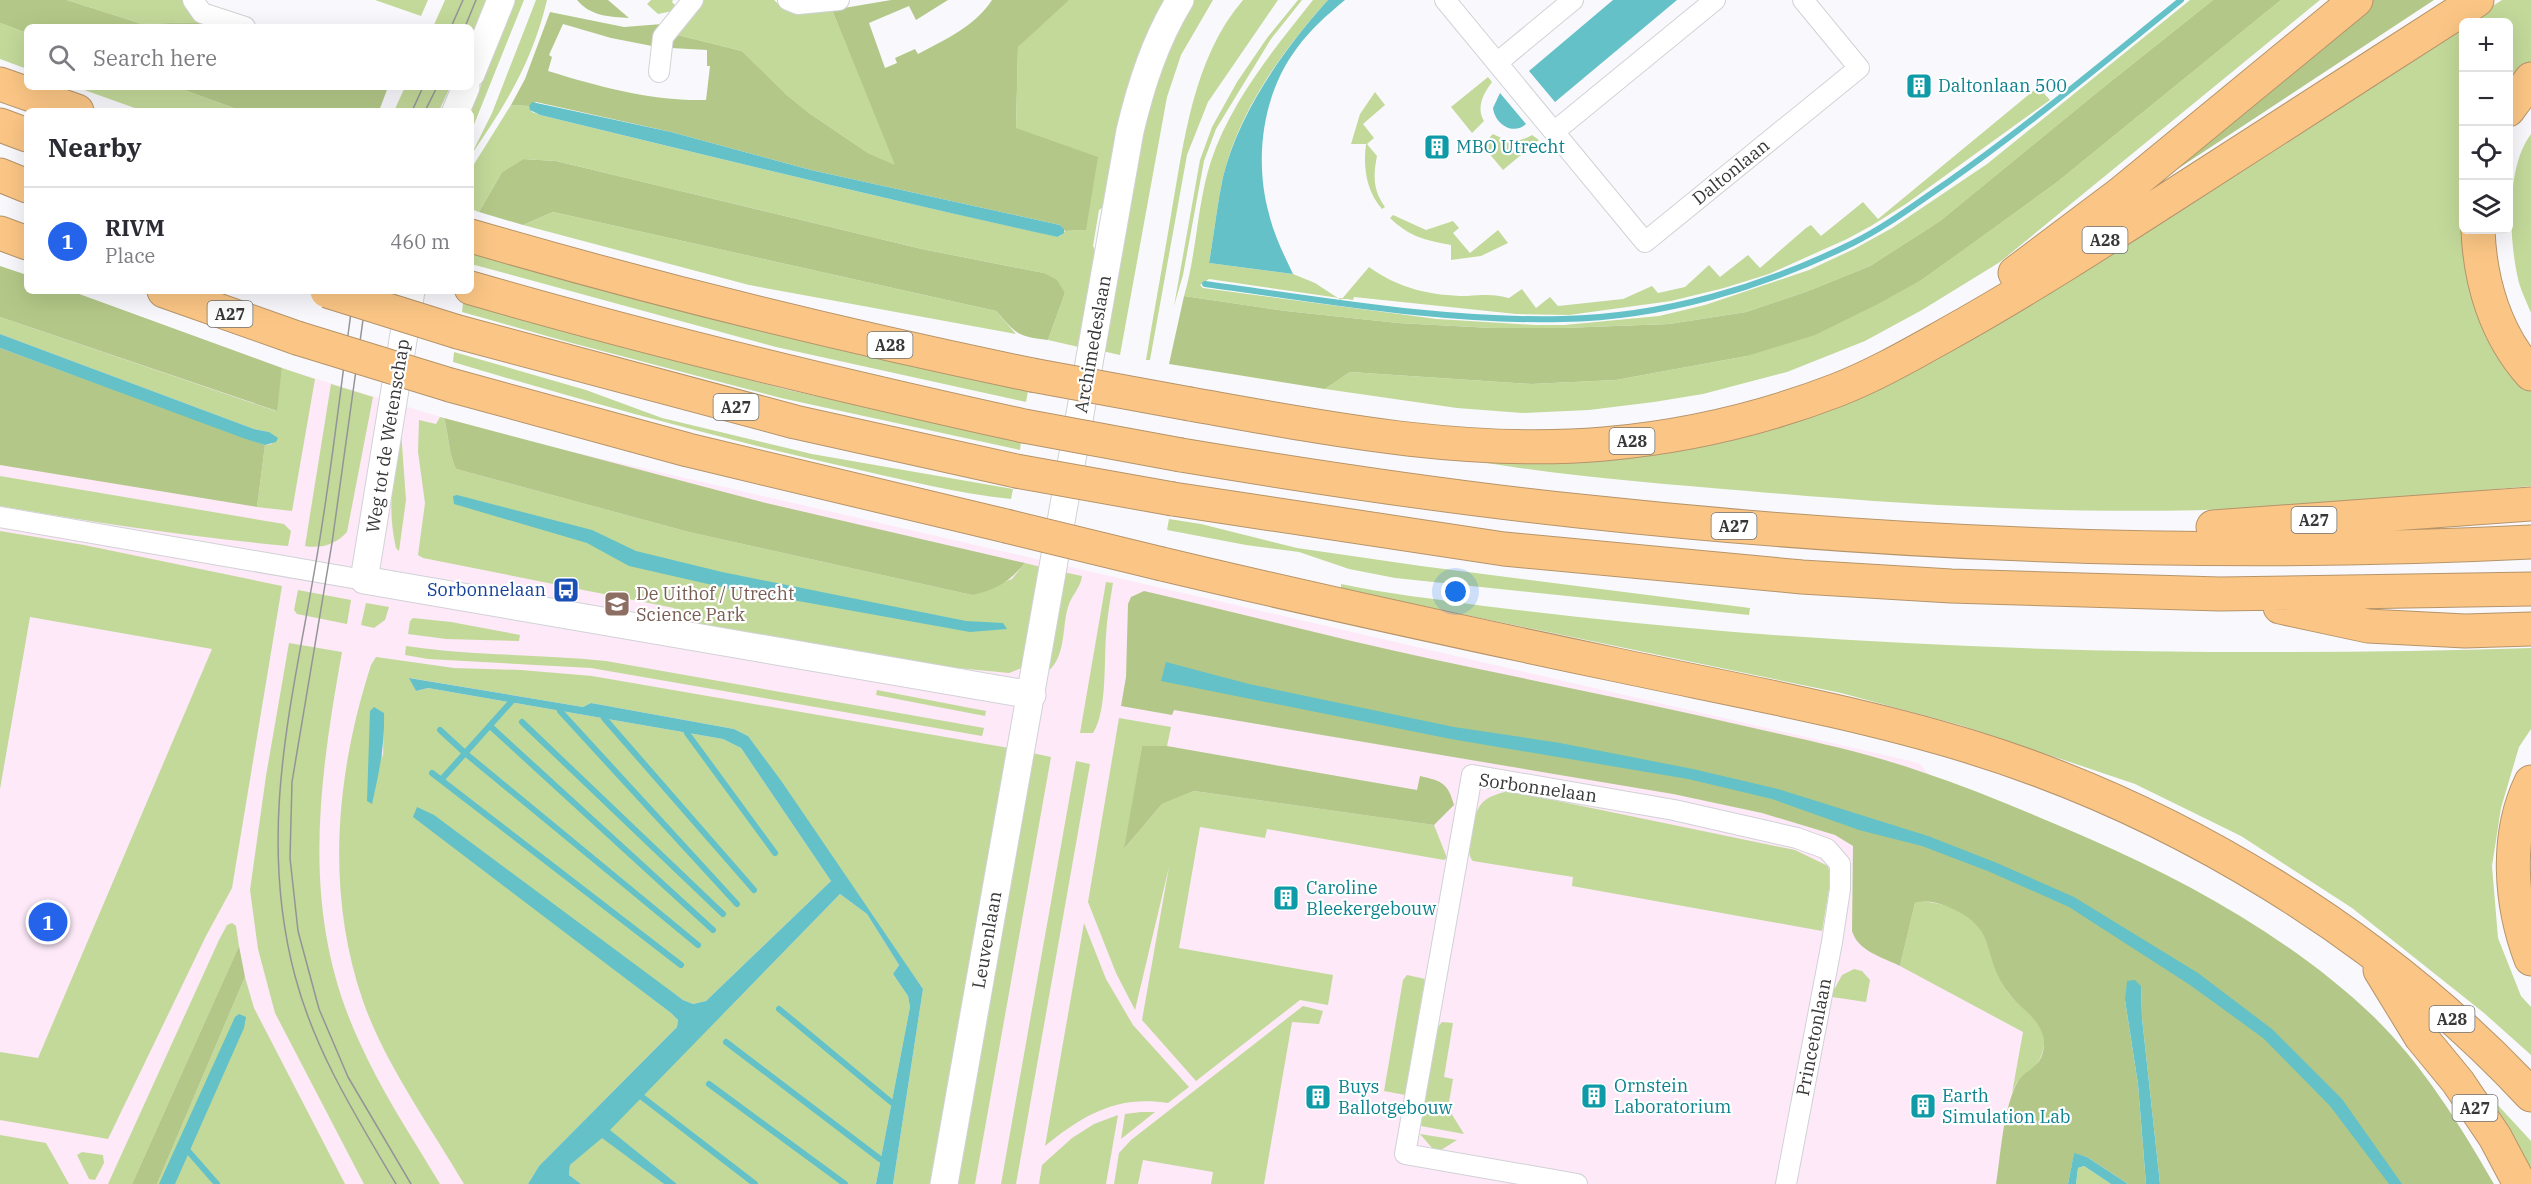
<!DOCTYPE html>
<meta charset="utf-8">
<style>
body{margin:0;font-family:"IBM Plex Serif",serif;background:#f7f7f7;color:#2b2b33}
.controls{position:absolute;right:18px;top:18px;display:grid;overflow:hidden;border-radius:9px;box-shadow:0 6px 24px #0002}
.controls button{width:54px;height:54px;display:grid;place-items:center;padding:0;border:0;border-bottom:2px solid #e1e1e2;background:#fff;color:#2b2b33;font:30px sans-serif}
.you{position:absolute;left:1456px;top:592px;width:21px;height:21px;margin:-15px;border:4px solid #fff;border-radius:50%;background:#1a73e8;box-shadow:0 0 0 9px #1a73e833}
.badge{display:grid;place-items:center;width:39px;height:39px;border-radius:50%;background:#2563eb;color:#fff;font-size:20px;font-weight:700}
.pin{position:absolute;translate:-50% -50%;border:3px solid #fff;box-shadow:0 2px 6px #0006}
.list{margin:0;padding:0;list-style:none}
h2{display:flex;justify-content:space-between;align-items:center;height:78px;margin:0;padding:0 24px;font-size:26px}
h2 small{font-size:20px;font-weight:400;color:#7c7c81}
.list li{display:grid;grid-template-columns:39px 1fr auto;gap:18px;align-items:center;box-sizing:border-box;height:108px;padding:0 24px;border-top:2px solid #e1e1e2}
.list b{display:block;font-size:22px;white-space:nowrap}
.list p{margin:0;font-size:20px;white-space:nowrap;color:#7c7c81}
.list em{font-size:20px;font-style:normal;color:#7c7c81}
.icon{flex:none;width:33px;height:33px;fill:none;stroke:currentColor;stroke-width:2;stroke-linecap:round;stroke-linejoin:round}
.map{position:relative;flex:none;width:2531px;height:1184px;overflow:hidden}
.search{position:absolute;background:#fff;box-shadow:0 6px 24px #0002;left:24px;top:24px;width:450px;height:66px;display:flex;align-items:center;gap:15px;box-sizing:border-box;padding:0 21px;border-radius:9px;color:#7c7c81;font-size:22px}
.panel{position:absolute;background:#fff;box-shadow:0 6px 24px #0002;left:24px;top:108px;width:450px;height:186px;border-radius:9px}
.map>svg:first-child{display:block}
.education{fill:#fde9f8}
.green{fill:#c3d99a;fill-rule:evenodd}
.forest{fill:#b3c888}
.water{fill:#63c1c7}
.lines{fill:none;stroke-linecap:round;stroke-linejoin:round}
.stream{stroke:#63c1c7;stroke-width:6}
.minor-casing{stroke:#d1d2d6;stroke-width:22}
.secondary-casing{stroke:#d1d2d6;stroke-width:29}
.motorway-casing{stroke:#b6946a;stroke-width:35}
.minor{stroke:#fff;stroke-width:20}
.secondary{stroke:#fff;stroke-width:27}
.motorway{stroke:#fbc685;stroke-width:33}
.tram{stroke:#949497;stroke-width:1.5}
.motorway-bridge-casing{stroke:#b6946a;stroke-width:35;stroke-linecap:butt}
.motorway-bridge{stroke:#fbc685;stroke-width:33}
.labels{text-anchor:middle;stroke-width:4.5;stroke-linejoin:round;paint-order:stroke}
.shield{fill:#fff;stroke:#737374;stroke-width:1.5}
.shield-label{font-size:16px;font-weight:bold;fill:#373738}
.culture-label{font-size:18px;fill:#0d838f;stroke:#fff;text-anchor:start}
.street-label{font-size:18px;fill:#373738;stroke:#fff}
.transit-label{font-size:18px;fill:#164399;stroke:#fff;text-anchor:end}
.education-label{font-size:18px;fill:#785e54;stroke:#fff;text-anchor:start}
</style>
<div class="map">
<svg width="2531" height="1184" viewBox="0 0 2531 1184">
<rect width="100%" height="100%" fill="#f9f9fd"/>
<path class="education" d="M0,266L27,276V291H70L291,371L444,418L547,446L1919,763L2092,959L2057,1184H0Z"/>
<path class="green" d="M67,0H184L201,22L142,24Z
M375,0H428L421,16Z
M445,0H489L471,41V27H433Z
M514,0H524L471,132V111Z
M536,0H547C533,60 506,105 471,155L492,113Z
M651,0H673L672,2L677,7L673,11L658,14L647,4Z
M704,0H774C792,17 809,13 832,10L896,166L868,153L809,113L788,96L742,51L674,34Z
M1063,0H1165L1108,204L1099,210L1093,246L1099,257L1083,348L1048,340L1065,293L1044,273L922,249L556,161L523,159L502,172L479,212L471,209V169L511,105L529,106L532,112L540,115C713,157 885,199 1059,237L1065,231L1086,230L1016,128L1018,47Z
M1191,0H1213L1181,55L1167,97L1120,355L1102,351L1140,140L1164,56Z
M1243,0H1278L1208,102L1187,155L1150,360H1146C1154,311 1163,263 1171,215C1184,141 1193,58 1243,0Z
M1298,0H1302L1271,39L1216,129L1204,161L1183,275L1174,306L1200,160L1212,127L1237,82L1267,38Z
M1313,0H1328C1283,50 1239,110 1223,177C1217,205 1214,235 1209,263L1293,274L1315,283L1341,300L1369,267C1398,288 1431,296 1467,296C1485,295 1491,294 1509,298L1522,289L1536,308L1550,297L1558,306L1623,299L1652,286L1658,293L1685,287L1709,265L1720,277L1748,255L1760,268L1806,228L1811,225L1821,236L1863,202L1878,219L2038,87L2050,100L1906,204L1871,226L1847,239L1769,274L1724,288L1671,301L1569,315L1516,314L1354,297L1353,300L1209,279L1200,285L1203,288L1437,319L1535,325H1564L1659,316L1705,305L1809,270L1854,249L1892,228L1987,164L2190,0H2213L2100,90L1940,221L1870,266L1808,291L1746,312L1669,324L1563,328H1492L1398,323L1286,311L1184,296C1197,252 1197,204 1211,161C1231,101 1274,49 1313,0Z
M2281,0H2320L2000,262L1922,310L1865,341L1787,372L1703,394L1654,402L1589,410L1522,413L1457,408L1325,389L1350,372L1531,384L1616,380L1747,356L1923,279L2056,183Z
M2502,0H2531V69L2509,98L2508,22H2467Z
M0,23L27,33V69L0,59Z
M2463,25L2464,230L2531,383V486C2440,494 2349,504 2258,508C2088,516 1917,506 1748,491C1661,484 1573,477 1487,463L1555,460L1766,429Z
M1488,77L1492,82C1483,94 1476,108 1484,121L1472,133L1451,107Z
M76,87H176L242,111H143Z
M405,87H450L439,111H394Z
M1375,92L1385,105L1363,124L1374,138L1367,144L1377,156C1373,176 1373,190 1385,207L1382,209C1366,191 1363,167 1366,144H1351L1360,114Z
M1493,134C1508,142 1518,143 1532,135L1539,140L1503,170L1482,145Z
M2531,134V313C2527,303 2522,293 2519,283C2509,243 2505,168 2531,134Z
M553,212L996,311L1016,334L749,285L523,225Z
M1393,215L1426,230L1453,221L1459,228L1453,233L1470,253L1498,230L1508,243L1481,256L1451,260V245C1424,240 1410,237 1390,218Z
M471,254L778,333L1028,391L1026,402L776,347L471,264Z
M463,303L784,389L1021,442L1020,450L781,398L568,342L462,312Z
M0,317L276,411L282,368L315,379L292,511L257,507L265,445L272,444L269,432L254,429L0,334Z
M454,352L586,390L662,418L812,454L1013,489L1011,499C955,493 900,479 846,467C713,437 583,401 453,362Z
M331,384L373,397L347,532C336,544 322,549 305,546Z
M440,417L444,418C449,435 448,452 456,469L689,532L972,595L1012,579L1025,563L1045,568L1024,667L1009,673L916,664L706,629L673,614L674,608L423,558L418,555L425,503L418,452L419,420L436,424Z
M401,431L406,500L399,551L396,548C386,503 394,475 401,431Z
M0,476L284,524L291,531L288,546C191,537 96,523 0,506Z
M1169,519L1201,524L1297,548L1421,566L1750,608L1749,615L1395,578L1349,569L1299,552L1246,545L1167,530Z
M0,531L84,545L282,586L232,888L206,936L108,1139L0,1120V1052L38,1058L212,649L30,617L0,789Z
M1063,572L1082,576C1081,587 1071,596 1068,607C1062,626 1066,657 1048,671L1046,670Z
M1106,582L1113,583C1110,601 1107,618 1106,635C1104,661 1107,712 1093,733H1080Z
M1341,584C1388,594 1436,599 1484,606C1567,616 1650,625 1734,632C1999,653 2265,656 2531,648V729L2519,747L2501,808L2492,866L2498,938L2521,996L2531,1007V1055L2484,1013L2352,908L2241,836L2135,784L1960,725L1841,693L1341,589Z
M298,590L351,600L347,624L297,614L294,610Z
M366,603L389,607L385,620L374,628L361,625Z
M413,618L451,622L520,635L519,641L446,639L408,634L410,621Z
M289,643L342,652C318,786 300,914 359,1041C381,1091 412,1137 440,1184H364L275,1013L258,949L250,890L266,776Z
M406,646C473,656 539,654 606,661L984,728L982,736L591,668L428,659L405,655Z
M376,657L454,668L521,670L592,676L1009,748L932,1184H893L923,989L748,736L734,729L591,703L583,707L410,678L416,691L428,688L723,739L741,748L831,881L706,1001L693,1004L683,1000L414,816L671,1013L678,1020L677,1027L539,1166L528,1184H464C430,1126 385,1064 363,1001C325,891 336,774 371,665ZM370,711L384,713L383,758Z
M877,690L986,711L985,716L876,695Z
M1119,718L1171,727L1167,746H1142L1125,848L1162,804L1194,791L1434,825L1447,858L1444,860L1427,857L1267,829L1265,838L1200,827L1179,948L1333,975L1328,1005L1300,1000L1196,1081L1142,1020L1169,867L1135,1010L1116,973L1088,902Z
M1032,753L1051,757L975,1184H958Z
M1076,761L1090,764L1016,1184H1001Z
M1510,791L1795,850L1828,866L1831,878L1822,931L1572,886L1573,877L1473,861C1463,852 1473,811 1483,802C1491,795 1500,793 1510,791Z
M840,894L867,914L899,965L893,974L908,996L910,1007L876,1184H677L609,1130Z
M1921,901C1936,903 1956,906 1969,916C1991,935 1990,966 2006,990C2018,1008 2045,1019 2044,1045C2043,1055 2037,1067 2029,1073C2027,1075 2023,1075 2021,1077C2017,1081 2014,1088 2012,1093L2023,1032L1900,966L1915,903Z
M232,923L236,926L239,946L132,1184H108L219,940L227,925Z
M1084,923L1106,979L1133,1025L1189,1087L1168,1103C1117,1095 1083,1115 1045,1146Z
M1854,969L1862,971L1870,980L1866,1002L1832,997L1833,988H1835L1842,975Z
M1407,975L1425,979L1405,1095L1384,1091L1403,980Z
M245,977L254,1008L345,1184H157Z
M1303,1006L1323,1011L1319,1024L1292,1022L1264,1184H1211L1213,1172L1143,1160L1138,1184H1114L1119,1153L1131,1140Z
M1442,1022L1453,1023L1444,1077L1453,1079L1448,1108L1464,1134L1421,1126L1437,1028Z
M2471,1076L2531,1141V1180Z
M1141,1112H1155L1121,1139L1125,1114Z
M1118,1115L1106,1184H1039L1042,1165L1072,1138L1094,1124Z
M1420,1134L1457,1140L1441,1150L1433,1149Z
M0,1135L46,1143L69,1184H0Z
M602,1137L664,1184H581L569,1175L570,1165Z
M82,1152L103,1155L104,1163L95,1180L89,1179L77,1155Z
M2084,1166L2111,1184H2076L2078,1168Z"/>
<path class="forest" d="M0,0H67L142,24L201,22L218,27H27V33L0,23Z
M577,0H608L629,18C610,17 590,16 577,0Z
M891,0H948L916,20L909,6L869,23L885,68L897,63L895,58L915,49L918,54C946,39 974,27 992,0H1069L1018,47L1016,128L1098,157L1086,230L1065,231L1060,225L811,170L671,132L536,102L529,106L511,105L525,79L550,12L624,27L662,24L654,34L652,46L611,38L563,24L549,55L552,57L548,71C600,87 651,101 706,100L710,66H707V50L671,48L674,34L742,51L788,96L809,113L868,153L895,165L832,10Z
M2213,0H2281L2056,183L1962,251L1923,279L1878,304L1815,335L1747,356L1616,380L1531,384L1350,372L1325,389L1169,364L1184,296L1286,311L1398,323L1492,328H1563L1669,324L1746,312L1808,291L1870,266L1940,221L2100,90Z
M2369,0H2434L2176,170Z
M176,87H388L379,111H242Z
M523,159L556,161L922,249L1044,273L1057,280L1065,293L1048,340C1016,336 1017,334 996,311L553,212L523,225L479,212L502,172Z
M0,266L27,275V291H71L282,368L277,411L0,317Z
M0,348L265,445L257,507L0,465Z
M444,418L766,503L1025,563C1009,582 996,590 972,595L689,532L456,469C448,452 449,435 444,418Z
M1144,591C1239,613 1333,638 1427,658C1534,681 1642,702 1749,727C1806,740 1864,752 1919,771C1977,790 2034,815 2090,839C2189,882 2295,941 2374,1017C2423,1065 2460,1125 2494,1184H2160L2142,1018L2141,986L2125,1000L2138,1084L2146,1184H2128L2087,1157L2074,1154L2068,1184H1996C2001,1153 2003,1108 2018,1081C2025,1069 2042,1069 2044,1046C2045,1020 2019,1009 2007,991C1980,952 1999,927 1946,906C1936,902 1924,900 1915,903L1900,966C1882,957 1858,951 1852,931L1853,846L1835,835L1762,813L1673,794L1174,710L1172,715L1121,706L1126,677L1128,604L1131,597Z
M1142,746H1167L1417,790L1420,776C1442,781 1448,783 1454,805L1434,825L1194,791L1162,804L1124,849Z
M239,946L245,977L157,1184H132Z"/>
<path class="water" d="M1328,0H1345C1328,14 1310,30 1297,48C1262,94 1254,160 1269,214C1274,235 1284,255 1293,274L1209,263C1214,235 1217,205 1223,177C1239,112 1284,49 1328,0Z
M1613,0H1677L1555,102L1529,71Z
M1500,93L1526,124C1513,136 1495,124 1493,108Z
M532,102L671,132L811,170L1060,225L1064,229V233L1058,237C885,199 713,157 540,115L530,110L529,106Z
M0,334L254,429L269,432L278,438L276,442L265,445L243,438L0,348Z
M457,495L592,530L636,551L722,572L966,621L1003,623L1007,629L970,632L721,587L629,566L587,543L454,504L453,496Z
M1166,662L1249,684L1454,727L1560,743L1693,769L1778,789L1928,836L1997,863L2074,897L2198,973L2272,1029L2342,1099L2402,1184H2389L2330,1106L2263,1038L2190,985L2069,907L1990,872L1922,846L1859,830L1772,799L1688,779L1451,739L1161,681Z
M409,678L583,707L591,703L734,729L748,736L782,782L923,989L893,1184H876L910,1007L908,996L893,974L899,965L867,914L840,894L610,1130L677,1184H664L602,1138L570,1165L569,1175L581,1184H528L539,1166L677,1027L678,1020L671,1013L413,817L417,807L434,815L683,1000L693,1004L706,1001L831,881L741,748L723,739L428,688L416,691Z
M374,707L384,713C385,745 379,773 372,804L367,801L370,711Z
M2135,980L2141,986L2142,1018L2160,1184H2146L2138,1084L2125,1000L2127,981Z
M239,1014L246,1017L244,1028L175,1184H159L235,1017Z
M2074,1153L2087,1157L2128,1184H2111L2084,1166L2078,1168L2076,1184H2068Z"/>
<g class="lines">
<path class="stream" d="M1205,284C1323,300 1444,322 1563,319C1663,317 1764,287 1853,243C1887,226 1917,203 1948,182C2029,125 2104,62 2181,0
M560,711L737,904
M604,718L754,890
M522,722L723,914
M490,726L713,930
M440,730L465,753L698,945
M687,733L775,853
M432,773L681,965
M441,780L511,702
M779,1009L891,1102
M726,1042L880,1159
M709,1084L845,1184
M642,1097L755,1184
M189,1152L217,1184"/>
<defs>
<path id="minor" d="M193,0L202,13L245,27
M788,0L798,4L839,0
M1445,0L1645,242L1859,68L1803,0
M1498,62L1573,0
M659,72L663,37L693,0
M1555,131L1715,0
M0,517L364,580
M1577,1184L1405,1154L1472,775L1674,810L1797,838L1827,849L1840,864V889L1832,942L1786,1184"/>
<path id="secondary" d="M471,74L501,0
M456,111L466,87
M411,291L364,580L1032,695
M944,1184L1130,131C1141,85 1155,41 1180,0"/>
<path id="motorway" d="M0,84L77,111
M2508,110L2531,79
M0,125L27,135
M0,175L27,186
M2478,230C2480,281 2495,334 2531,374
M0,233L27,243
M471,236C656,290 843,336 1032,375
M2015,273L2120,194L2356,0
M471,288C654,341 838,385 1024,426
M164,291L297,338
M458,332L795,422L1016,471
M450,385L688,450L1006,526
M1190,404C1325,428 1465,456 1604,444C1684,437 1762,419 1837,390C1875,375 1910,355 1944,336C2023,292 2098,244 2174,195C2274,130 2376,65 2477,0
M1181,455C1313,477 1445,497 1579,511C1894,545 2214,558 2531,542
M1173,499L1504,549L1802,577L1951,586L2220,594L2531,589
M2213,527L2531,504
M1162,564C1313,600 1465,633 1617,665C1734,690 1853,711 1968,746C2177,810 2382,935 2531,1095
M2280,607L2368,626L2465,631L2531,629
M2531,782C2505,836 2510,904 2531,959
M2380,970L2421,1037L2458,1082L2495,1137L2520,1184"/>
</defs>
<use href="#minor" class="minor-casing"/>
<use href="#secondary" class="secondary-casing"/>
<use href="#motorway" class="motorway-casing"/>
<use href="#minor" class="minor"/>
<use href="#secondary" class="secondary"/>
<use href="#motorway" class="motorway"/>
<path class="tram" d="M451,27L463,0
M465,27L476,0
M412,111L423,87
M425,111L437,87
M354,291C342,375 333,460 319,544C295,692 255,826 295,976C315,1052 357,1118 396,1184
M367,291L332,543L292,782L290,858L298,931L319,1009L348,1077L411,1184"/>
<defs>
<path id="motorway-bridge" d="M327,291L458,332
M297,338L450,385
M1032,375L1190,404
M1024,426L1181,455
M1016,471L1173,499
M1006,526L1162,564"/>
</defs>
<use href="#motorway-bridge" class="motorway-bridge-casing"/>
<use href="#motorway-bridge" class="motorway-bridge"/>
</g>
<defs>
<symbol id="building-square" viewBox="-11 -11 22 22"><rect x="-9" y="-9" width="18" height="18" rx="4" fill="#0f9aa8" stroke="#fff"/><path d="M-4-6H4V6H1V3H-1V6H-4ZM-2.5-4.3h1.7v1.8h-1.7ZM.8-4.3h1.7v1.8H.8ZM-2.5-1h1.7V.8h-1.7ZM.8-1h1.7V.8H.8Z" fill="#fff"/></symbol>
<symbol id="bus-square" viewBox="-11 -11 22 22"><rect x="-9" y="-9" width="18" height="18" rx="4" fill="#1a4fb4" stroke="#fff"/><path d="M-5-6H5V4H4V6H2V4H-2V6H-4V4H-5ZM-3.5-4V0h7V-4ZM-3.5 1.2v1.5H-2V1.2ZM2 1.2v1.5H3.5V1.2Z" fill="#fff"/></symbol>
<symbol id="university-square" viewBox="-11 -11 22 22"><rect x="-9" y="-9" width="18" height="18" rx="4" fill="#8d6e63" stroke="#fff"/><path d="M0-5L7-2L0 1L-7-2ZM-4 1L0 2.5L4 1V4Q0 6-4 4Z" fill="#fff"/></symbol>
</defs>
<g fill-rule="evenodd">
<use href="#building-square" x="1904" y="71" width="30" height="30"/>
<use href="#building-square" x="1422" y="132" width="30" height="30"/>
<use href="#bus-square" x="551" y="575" width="30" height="30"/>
<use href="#university-square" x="602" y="589" width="30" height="30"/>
<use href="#building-square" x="1271" y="883" width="30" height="30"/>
<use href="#building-square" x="1579" y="1081" width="30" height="30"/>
<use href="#building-square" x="1303" y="1082" width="30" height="30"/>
<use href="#building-square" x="1908" y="1091" width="30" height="30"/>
</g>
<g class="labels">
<g class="shield">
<rect x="2082.5" y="227" width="45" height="26" rx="4.5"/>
<rect x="207.5" y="301" width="45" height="26" rx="4.5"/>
<rect x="867.5" y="332" width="45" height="26" rx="4.5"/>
<rect x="713.5" y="394" width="45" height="26" rx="4.5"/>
<rect x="1609.5" y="428" width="45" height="26" rx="4.5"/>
<rect x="2291.5" y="507" width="45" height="26" rx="4.5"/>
<rect x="1711.5" y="513" width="45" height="26" rx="4.5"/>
<rect x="2429.5" y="1006" width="45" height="26" rx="4.5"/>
<rect x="2452.5" y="1095" width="45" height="26" rx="4.5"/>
</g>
<g class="shield-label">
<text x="2105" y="246">A28</text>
<text x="230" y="320">A27</text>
<text x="890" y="351">A28</text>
<text x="736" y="413">A27</text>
<text x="1632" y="447">A28</text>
<text x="2314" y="526">A27</text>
<text x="1734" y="532">A27</text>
<text x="2452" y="1025">A28</text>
<text x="2475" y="1114">A27</text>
</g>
<g class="culture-label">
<text x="1938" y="92">Daltonlaan 500</text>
<text x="1456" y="153">MBO Utrecht</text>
<text x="1306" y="894">Caroline<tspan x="1306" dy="21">Bleekergebouw</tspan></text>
<text x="1614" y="1092">Ornstein<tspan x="1614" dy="21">Laboratorium</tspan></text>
<text x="1338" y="1093">Buys<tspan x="1338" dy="21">Ballotgebouw</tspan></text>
<text x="1942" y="1102">Earth<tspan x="1942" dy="21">Simulation Lab</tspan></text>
</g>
<g class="street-label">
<text transform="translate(1731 172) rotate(-39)" y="6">Daltonlaan</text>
<text transform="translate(1093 344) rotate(-80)" y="6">Archimedeslaan</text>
<text transform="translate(388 436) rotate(-81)" y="6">Weg tot de Wetenschap</text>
<text transform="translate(1538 788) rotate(8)" y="6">Sorbonnelaan</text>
<text transform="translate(987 940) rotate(-80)" y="6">Leuvenlaan</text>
<text transform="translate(1814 1037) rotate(-79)" y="6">Princetonlaan</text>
</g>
<g class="transit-label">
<text x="546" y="596">Sorbonnelaan</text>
</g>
<g class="education-label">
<text x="636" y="600">De Uithof / Utrecht<tspan x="636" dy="21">Science Park</tspan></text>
</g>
</g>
</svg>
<div class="controls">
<button>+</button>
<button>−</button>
<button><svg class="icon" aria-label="locate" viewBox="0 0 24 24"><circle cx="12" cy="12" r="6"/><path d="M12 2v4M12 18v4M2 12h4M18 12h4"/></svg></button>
<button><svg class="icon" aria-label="layers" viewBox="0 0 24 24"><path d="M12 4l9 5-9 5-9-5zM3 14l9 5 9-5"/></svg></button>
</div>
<div class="you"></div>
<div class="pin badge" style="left:48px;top:922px">1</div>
<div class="search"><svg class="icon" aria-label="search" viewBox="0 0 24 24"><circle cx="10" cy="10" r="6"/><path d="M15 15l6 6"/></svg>Search here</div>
<section class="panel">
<h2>Nearby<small></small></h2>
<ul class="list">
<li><span class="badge">1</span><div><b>RIVM</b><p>Place</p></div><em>460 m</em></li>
</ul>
</section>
</div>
